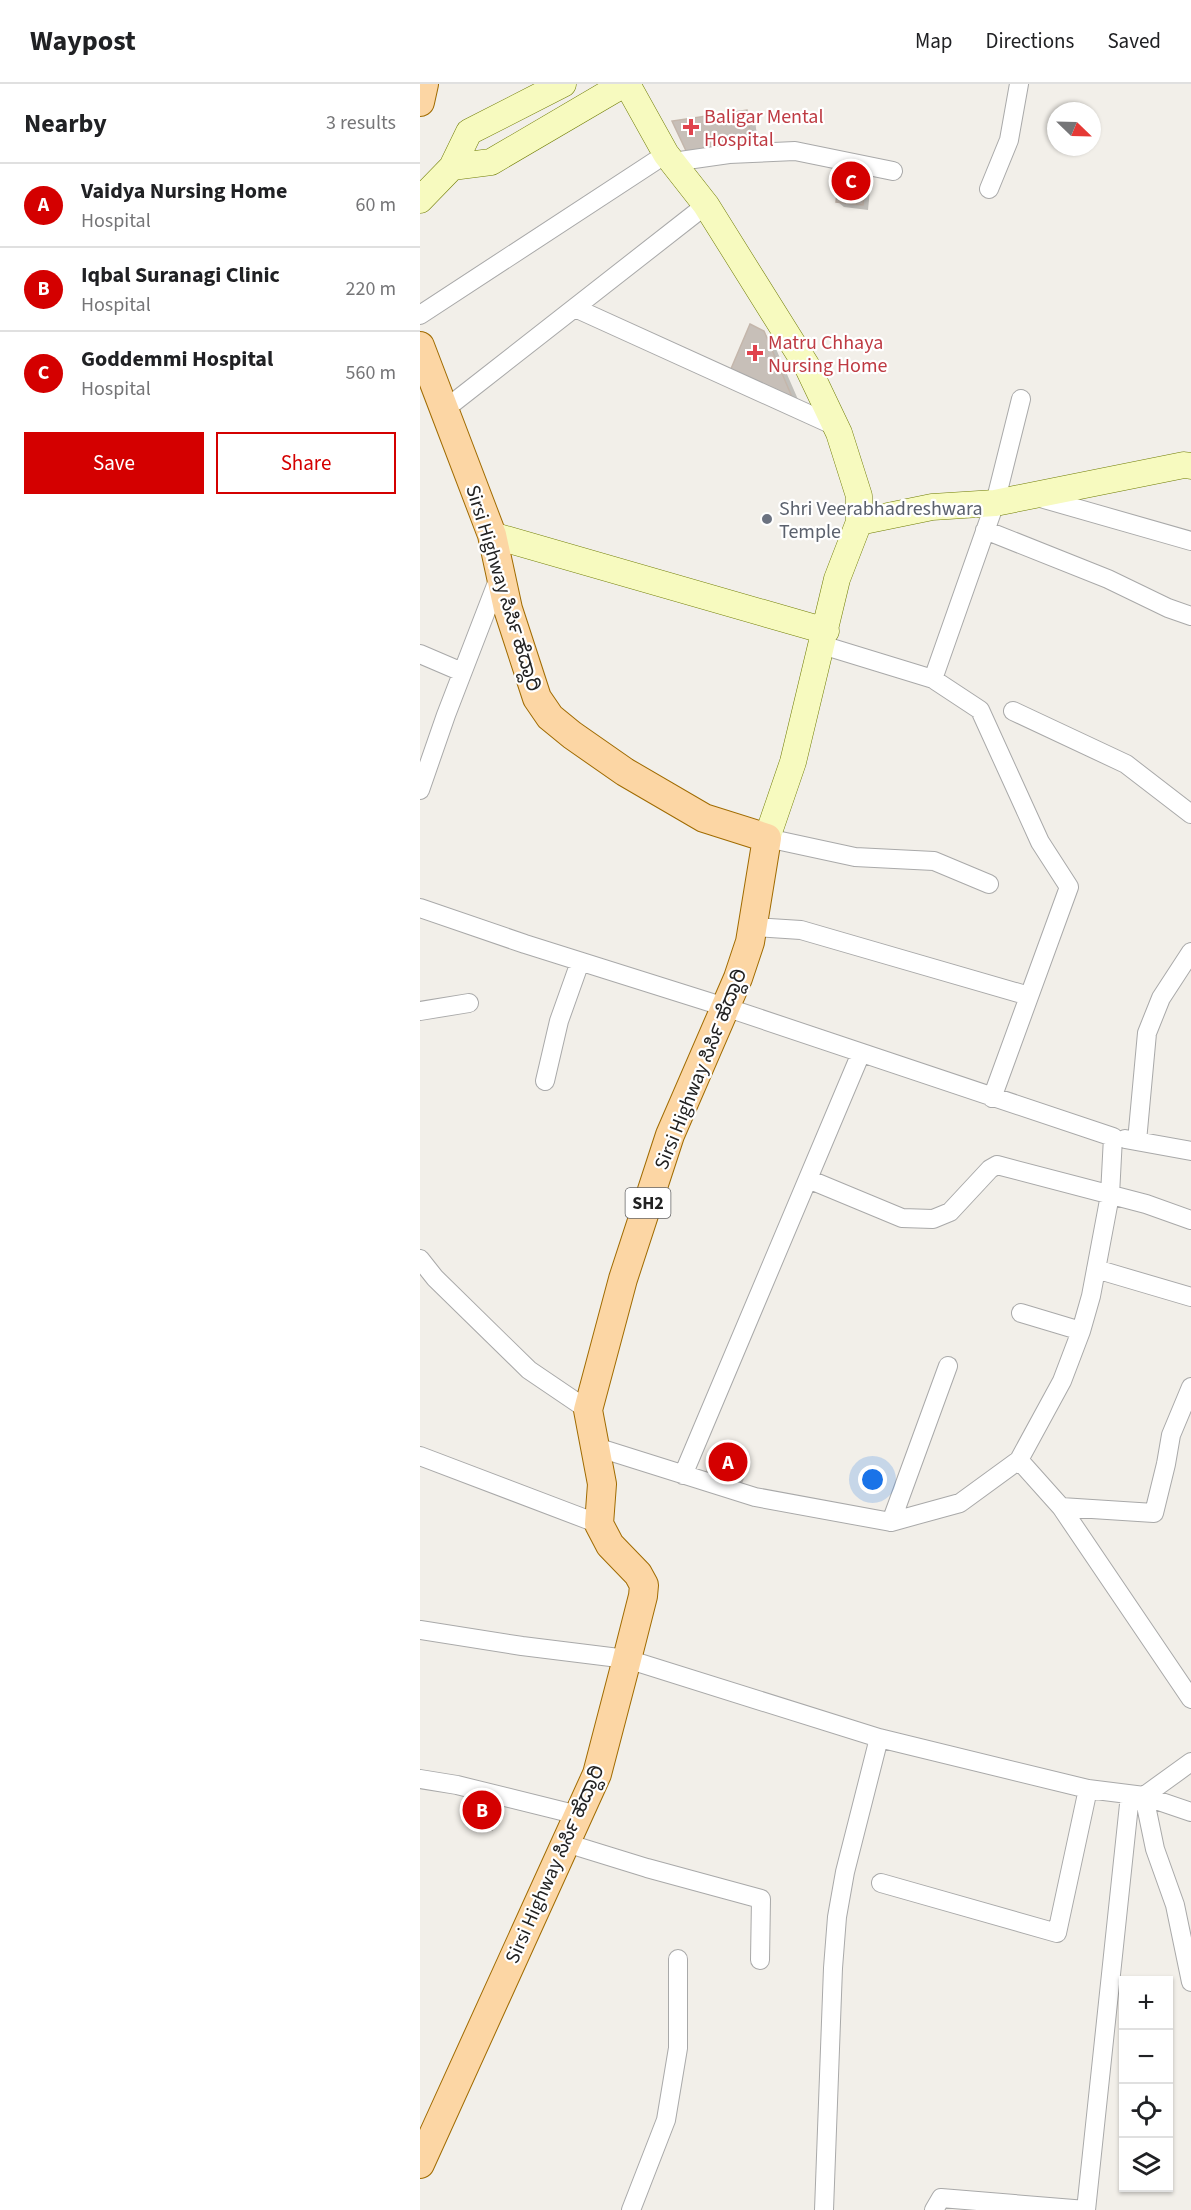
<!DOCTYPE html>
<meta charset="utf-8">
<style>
body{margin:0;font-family:"Source Sans 3","Noto Sans Kannada",sans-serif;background:#f2f2f2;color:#202124}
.controls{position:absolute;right:18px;bottom:18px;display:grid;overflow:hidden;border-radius:0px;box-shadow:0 2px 4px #0004}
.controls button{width:54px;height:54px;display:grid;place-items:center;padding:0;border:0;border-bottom:2px solid #e0e0e0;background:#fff;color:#202124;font:30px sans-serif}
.compass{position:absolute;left:627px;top:18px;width:54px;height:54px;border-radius:50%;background:#fff;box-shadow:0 2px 4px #0004;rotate:113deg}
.you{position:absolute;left:453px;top:1396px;width:21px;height:21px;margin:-15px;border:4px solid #fff;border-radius:50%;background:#1a73e8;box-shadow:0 0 0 9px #1a73e833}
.badge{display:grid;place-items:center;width:39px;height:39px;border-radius:50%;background:#d40000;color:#fff;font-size:20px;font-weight:700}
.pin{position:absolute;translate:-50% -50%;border:3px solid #fff;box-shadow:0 2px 6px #0006}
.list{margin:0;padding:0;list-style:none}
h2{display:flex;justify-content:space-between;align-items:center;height:78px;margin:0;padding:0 24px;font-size:26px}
h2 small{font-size:20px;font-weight:400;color:#757577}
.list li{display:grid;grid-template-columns:39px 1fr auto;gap:18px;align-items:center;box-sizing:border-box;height:84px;padding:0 24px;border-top:2px solid #e0e0e0}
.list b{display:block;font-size:22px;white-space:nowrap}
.list p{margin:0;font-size:20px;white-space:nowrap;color:#757577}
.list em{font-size:20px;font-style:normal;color:#757577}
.actions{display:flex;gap:12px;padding:18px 24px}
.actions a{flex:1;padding:14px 0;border:2px solid #d40000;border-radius:0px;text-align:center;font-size:21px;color:#d40000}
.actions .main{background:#d40000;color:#fff}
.icon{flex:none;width:33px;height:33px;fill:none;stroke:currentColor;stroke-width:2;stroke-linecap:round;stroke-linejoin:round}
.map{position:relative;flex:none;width:771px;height:2126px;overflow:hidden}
header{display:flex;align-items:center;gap:36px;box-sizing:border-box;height:84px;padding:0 30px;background:#fff;border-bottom:2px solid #e0e0e0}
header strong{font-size:28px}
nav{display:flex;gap:33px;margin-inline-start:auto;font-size:21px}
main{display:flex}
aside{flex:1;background:#fff}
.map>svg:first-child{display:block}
.shadow{fill:#0003}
.building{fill:#c7bfb8;stroke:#c4b6ab;stroke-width:1.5}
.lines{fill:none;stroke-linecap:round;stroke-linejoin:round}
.street-casing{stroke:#a9a9a9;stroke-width:20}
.secondary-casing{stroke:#707d05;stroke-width:27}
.primary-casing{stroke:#a06b00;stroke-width:30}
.street{stroke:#fff;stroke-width:18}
.secondary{stroke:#f7fabf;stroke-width:26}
.primary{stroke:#fcd6a4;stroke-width:28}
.health-dot{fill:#e0444e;stroke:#fff;stroke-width:2}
.worship-dot{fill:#6b7280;stroke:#fff;stroke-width:2}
.labels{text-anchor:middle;stroke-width:4.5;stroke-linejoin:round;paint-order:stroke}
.shield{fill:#fff;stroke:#646464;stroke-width:1.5}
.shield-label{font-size:18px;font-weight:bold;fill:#222}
.health-label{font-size:20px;fill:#be3a42;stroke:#fff;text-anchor:start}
.worship-label{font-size:20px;fill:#5b616d;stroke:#fff;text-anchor:start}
.street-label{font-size:20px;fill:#222;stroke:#fff}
</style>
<header>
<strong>Waypost</strong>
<nav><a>Map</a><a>Directions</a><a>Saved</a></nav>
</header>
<main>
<aside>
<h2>Nearby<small>3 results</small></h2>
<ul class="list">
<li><span class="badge">A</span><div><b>Vaidya Nursing Home</b><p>Hospital</p></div><em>60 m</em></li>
<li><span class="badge">B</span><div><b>Iqbal Suranagi Clinic</b><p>Hospital</p></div><em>220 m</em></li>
<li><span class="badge">C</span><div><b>Goddemmi Hospital</b><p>Hospital</p></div><em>560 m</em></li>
</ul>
<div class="actions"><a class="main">Save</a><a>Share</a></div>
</aside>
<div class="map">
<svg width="771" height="2126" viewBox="0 0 771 2126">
<rect width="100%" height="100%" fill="#f2efe9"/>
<path class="shadow" d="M326,27L335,37L340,72L269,70Z
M445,90L451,96L448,126L424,123L418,118Z
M343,248L353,258L380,320L321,296Z
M323,1377L329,1383L320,1404L295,1393L289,1387Z
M72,1719L78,1725L73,1747L60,1745L54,1739Z"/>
<path class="building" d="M327,26L332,63L268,71L252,37Z
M419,86L446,89L443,121L416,118Z
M330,240L344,247L372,313L310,287Z
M297,1364L324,1376L314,1399L287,1387Z
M57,1714L73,1717L67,1742L52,1739Z"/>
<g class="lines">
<defs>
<path id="street" d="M253,78L309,70L375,67L473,87
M569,105L589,56L599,0
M155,224L415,342
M0,231L246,70
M24,326L286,121
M617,413L771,457
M565,446L688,495L748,524L771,532
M402,561L513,595L560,626L620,758L649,803L572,1014
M0,570L42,588
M513,595L575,419L601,315
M593,627L706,680L771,730
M0,706L26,631L80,491
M347,754L435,773L514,777L569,800
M0,824L105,860L305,923L693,1053L690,1111L671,1212L661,1247L642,1297L599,1376L641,1423L771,1615
M333,843L381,846L609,912
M0,927L49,919
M125,997L139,937L160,878
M705,1055L771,1067
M717,1057L727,949L741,914L771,868
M388,1095L482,1134L513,1135L530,1128L570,1085L577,1081L726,1120L771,1136
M0,1175L15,1194L109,1286L168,1326
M676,1185L771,1213
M601,1229L661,1247
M173,1362L335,1413L471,1438L540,1419L599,1376
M0,1372L179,1440
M263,1391L441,969
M641,1423L734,1429L746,1380L751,1351L771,1303
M471,1438L528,1282
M0,1546L102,1562L207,1575L459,1654L668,1705L724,1712L771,1678
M0,1695L37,1701L158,1731
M724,1712L735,1765L755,1821L771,1898
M724,1712L771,1728
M146,1759L227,1784L341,1815L340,1876
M461,1799L637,1849L668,1705
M211,2126L246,2036L258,1964V1875
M404,2126L413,1884L417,1833L425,1788L459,1654
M514,2126L521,2114L666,2126
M666,2126L710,1711"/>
<path id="secondary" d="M207,0L246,70L286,121L388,284L419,349L439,412V438L417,495L373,678L347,754
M32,83L71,78L204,0
M0,116L32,83L49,48L143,0
M439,438L512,423L575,419L764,381L771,382
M72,451L406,547"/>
<path id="primary" d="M0,18L4,0
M0,262L72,451L88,525L117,614L130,633L152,651L205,688L284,734L347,754L330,858L318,894L250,1051L203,1195L168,1326L182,1400L179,1440L190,1461L218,1490L224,1501L223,1512L207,1575L177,1690L0,2080"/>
</defs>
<use href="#street" class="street-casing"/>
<use href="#secondary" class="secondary-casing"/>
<use href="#primary" class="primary-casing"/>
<use href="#street" class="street"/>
<use href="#secondary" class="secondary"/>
<use href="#primary" class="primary"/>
</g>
<g class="health-dot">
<path d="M268 34h6v6h6v6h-6v6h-6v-6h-6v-6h6z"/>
<path d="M332 260h6v6h6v6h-6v6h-6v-6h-6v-6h6z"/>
</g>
<circle class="worship-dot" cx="347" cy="435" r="6"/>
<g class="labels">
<rect class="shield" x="205.5" y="1104" width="45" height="30" rx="4.5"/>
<g class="shield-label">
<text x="228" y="1125">SH2</text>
</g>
<g class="health-label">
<text x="284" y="39">Baligar Mental<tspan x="284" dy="23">Hospital</tspan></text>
<text x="348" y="265">Matru Chhaya<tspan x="348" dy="23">Nursing Home</tspan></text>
</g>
<g class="worship-label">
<text x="359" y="431">Shri Veerabhadreshwara<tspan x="359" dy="23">Temple</tspan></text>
</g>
<g class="street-label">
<text transform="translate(84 504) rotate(73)" y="7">Sirsi Highway ಸಿರ್ಸಿ ಹೆದ್ದಾರಿ</text>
<text transform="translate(280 985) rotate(-68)" y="7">Sirsi Highway ಸಿರ್ಸಿ ಹೆದ್ದಾರಿ</text>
<text transform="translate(134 1780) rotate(-66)" y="7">Sirsi Highway ಸಿರ್ಸಿ ಹೆದ್ದಾರಿ</text>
</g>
</g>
</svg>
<div class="controls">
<button>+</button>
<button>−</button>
<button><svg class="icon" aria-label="locate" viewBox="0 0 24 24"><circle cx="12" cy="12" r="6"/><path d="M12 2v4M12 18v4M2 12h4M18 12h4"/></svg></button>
<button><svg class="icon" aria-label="layers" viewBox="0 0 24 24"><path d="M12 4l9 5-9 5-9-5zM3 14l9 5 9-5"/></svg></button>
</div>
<svg class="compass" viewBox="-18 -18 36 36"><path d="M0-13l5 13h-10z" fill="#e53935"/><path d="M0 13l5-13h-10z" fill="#757577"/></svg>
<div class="you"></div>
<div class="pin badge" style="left:308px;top:1378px">A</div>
<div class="pin badge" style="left:62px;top:1726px">B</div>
<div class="pin badge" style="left:431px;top:97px">C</div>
</div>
</main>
